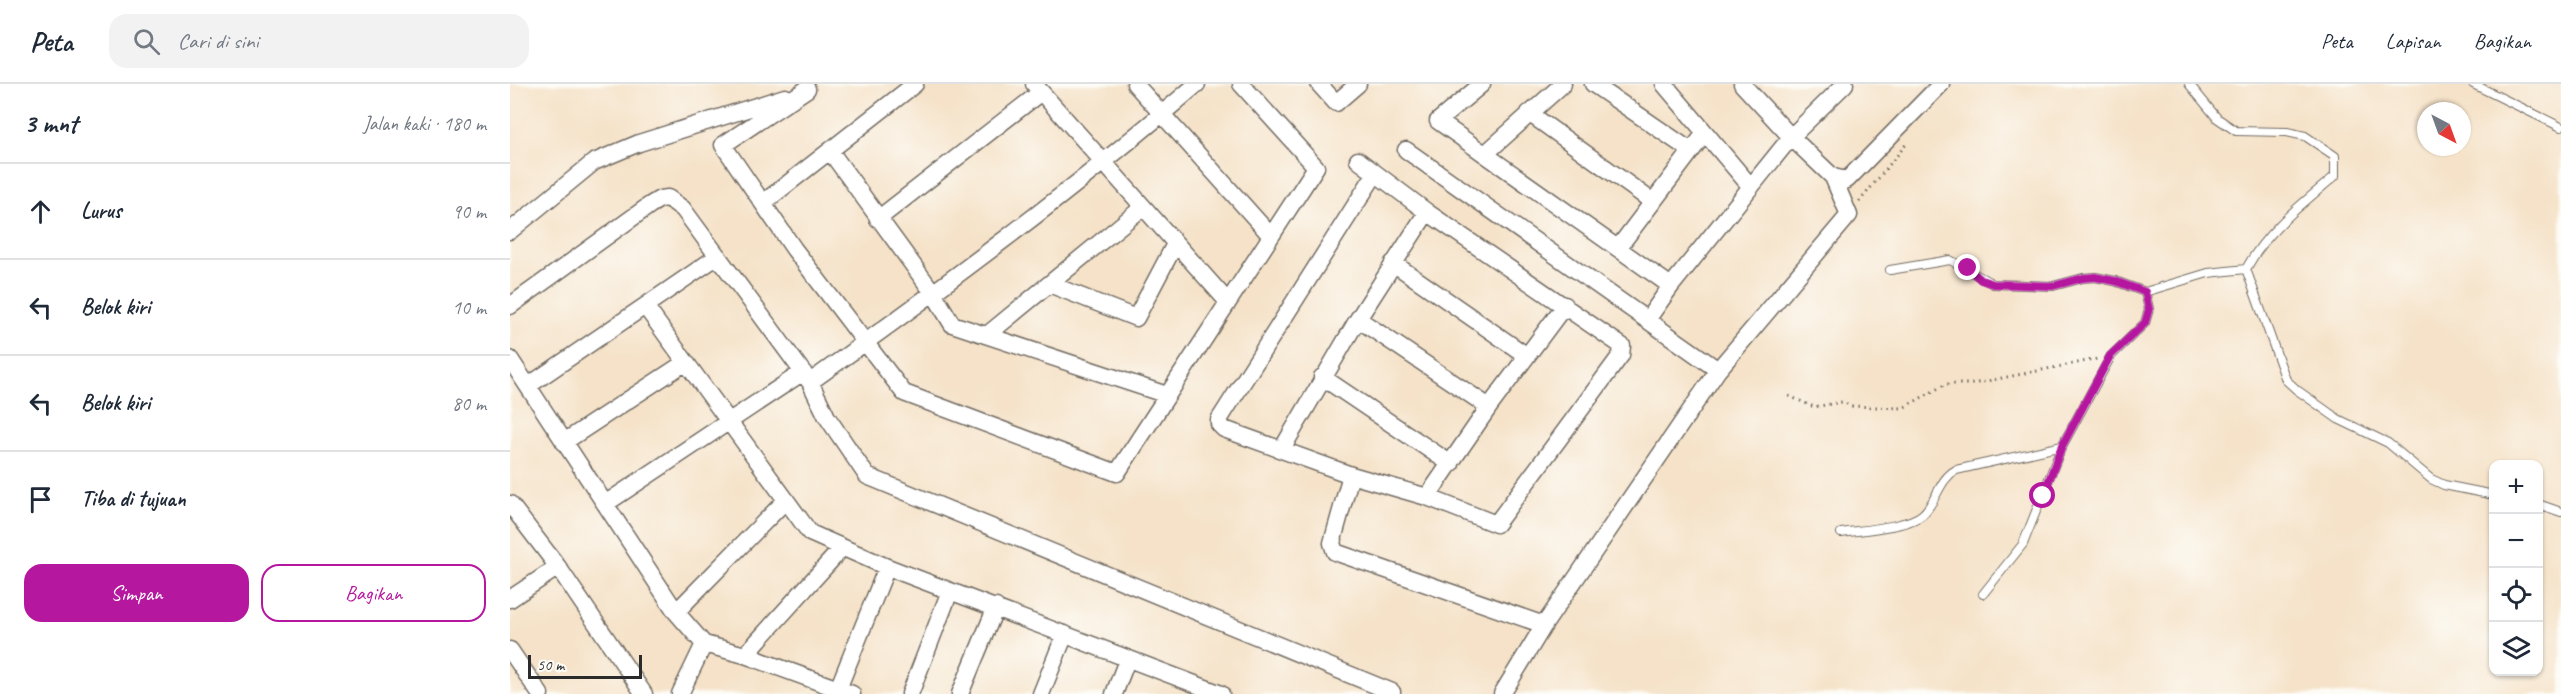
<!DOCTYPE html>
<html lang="id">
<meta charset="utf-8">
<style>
body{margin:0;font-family:Caveat,sans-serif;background:#f2f2f3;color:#1f2937}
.controls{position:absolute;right:18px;bottom:18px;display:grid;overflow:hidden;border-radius:12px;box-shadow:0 2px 4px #0004}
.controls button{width:54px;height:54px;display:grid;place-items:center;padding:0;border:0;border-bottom:2px solid #e0e1e3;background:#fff;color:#1f2937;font:30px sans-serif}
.compass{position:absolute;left:1907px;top:18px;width:54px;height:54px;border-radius:50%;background:#fff;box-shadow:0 2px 4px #0004;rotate:139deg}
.scale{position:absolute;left:18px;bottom:15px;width:114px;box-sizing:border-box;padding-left:6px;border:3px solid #2b2b2b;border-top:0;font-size:16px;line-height:21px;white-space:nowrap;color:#2b2b2b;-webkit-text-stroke:4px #fdfcf7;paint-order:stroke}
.stop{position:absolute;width:18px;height:18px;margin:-14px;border:4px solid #b5179e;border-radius:50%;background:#fff}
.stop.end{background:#b5179e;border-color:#fff;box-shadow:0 2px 6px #0008}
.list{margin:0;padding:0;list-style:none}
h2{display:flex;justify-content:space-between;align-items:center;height:78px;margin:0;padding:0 24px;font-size:26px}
h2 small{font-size:20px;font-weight:400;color:#747a83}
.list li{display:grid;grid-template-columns:39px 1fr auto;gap:18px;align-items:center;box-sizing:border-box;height:96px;padding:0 24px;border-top:2px solid #e0e1e3}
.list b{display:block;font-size:22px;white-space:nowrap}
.list em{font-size:20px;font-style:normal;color:#747a83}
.actions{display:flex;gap:12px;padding:18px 24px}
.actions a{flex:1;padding:14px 0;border:2px solid #b5179e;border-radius:18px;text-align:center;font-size:21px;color:#b5179e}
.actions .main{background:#b5179e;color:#fff}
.icon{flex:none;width:33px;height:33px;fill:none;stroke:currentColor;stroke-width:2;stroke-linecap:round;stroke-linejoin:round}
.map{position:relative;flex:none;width:2051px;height:610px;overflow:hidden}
header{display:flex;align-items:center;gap:36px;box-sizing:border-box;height:84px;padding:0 30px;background:#fff;border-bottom:2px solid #e0e1e3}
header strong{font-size:28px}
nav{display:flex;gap:33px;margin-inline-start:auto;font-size:21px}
.search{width:420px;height:54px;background:#f2f2f3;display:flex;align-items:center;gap:15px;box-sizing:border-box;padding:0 21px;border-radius:18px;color:#747a83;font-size:22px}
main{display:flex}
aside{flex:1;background:#fff}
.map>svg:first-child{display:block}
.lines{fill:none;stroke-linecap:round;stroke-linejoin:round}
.lane-casing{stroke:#726b62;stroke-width:10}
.street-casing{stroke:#726b62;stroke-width:19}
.path{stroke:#726b62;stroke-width:3;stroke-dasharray:1.5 4.5;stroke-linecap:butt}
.lane{stroke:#fff;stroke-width:8}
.street{stroke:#fff;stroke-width:16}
.route{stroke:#b5179e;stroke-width:8}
</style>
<header>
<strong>Peta</strong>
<div class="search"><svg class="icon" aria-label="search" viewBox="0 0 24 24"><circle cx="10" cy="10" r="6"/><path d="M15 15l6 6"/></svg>Cari di sini</div>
<nav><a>Peta</a><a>Lapisan</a><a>Bagikan</a></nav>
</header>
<main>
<aside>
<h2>3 mnt<small>Jalan kaki · 180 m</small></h2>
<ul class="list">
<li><svg class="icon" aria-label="ahead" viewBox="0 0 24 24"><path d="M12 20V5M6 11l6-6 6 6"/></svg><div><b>Lurus</b></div><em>90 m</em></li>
<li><svg class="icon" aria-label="left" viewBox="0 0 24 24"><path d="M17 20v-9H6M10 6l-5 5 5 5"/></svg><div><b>Belok kiri</b></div><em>10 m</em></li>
<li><svg class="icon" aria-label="left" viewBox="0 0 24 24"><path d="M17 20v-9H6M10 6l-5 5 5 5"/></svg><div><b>Belok kiri</b></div><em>80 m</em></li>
<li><svg class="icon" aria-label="arrive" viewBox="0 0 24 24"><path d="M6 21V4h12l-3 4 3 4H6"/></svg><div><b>Tiba di tujuan</b></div></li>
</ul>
<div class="actions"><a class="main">Simpan</a><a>Bagikan</a></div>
</aside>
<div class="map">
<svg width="2051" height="610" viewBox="0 0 2051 610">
<rect width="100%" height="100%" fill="#fdfcf7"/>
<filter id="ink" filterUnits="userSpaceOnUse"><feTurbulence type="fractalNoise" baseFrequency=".0167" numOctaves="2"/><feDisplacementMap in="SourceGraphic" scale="12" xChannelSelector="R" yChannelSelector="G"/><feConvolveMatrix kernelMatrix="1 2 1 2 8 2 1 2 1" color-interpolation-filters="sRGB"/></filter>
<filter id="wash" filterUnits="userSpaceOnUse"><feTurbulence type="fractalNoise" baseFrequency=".008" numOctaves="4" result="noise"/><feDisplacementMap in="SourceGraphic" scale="24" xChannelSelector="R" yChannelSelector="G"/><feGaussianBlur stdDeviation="1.35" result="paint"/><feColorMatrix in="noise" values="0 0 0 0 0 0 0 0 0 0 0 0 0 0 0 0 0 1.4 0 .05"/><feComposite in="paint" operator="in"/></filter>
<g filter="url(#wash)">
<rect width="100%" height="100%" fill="#f5e2c8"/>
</g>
<g filter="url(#ink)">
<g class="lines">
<defs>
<path id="lane" d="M1679,0L1707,34L1726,47L1777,48L1795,52L1825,72V92C1791,121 1758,145 1736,185L1776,296L1787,306L1828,335L1878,359L1921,395L1934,401L1984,411
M1963,0L2051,43
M1380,186L1440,176L1483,200L1543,202L1573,194L1585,193L1605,197L1635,208L1698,189L1736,185
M2028,420L2051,428
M1331,449C1351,446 1399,443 1413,430C1427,417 1429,395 1446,386L1552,362
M1473,510L1513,460L1552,362L1601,272L1635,239L1639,225L1635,208"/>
<path id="street" d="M524,0L717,217
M625,0L761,152
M809,0L826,19L848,0
M972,0L928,37L1161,202
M1083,0L1181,67
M1154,0L1241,103
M1335,0L1281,53L1323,93L1337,96L1431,0
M297,5L213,61L284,165L394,309L607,389L806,83L731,0
M1019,29L1143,118
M896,66L1208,286
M320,67L424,210L442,240L657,311
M975,70L1053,0
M848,76L917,128L1112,262L1111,271L986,440L917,413L841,391L714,345L709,340V336L865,90
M253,119L405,0
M368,135L531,8
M0,147L84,78L129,59L275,13
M1108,164L1195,49
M883,179L1017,272
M539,200L626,234L665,160
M0,222L140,121L150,115L158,114L173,125L300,298L317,333L357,392L882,608
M135,222L300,449L377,483L711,610
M848,235L979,323
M1137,236L1161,202L1281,53L1232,0
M477,251L632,124
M0,275L166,528L194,560L235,571L342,610
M812,293L941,380
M300,298C433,203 563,107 687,0
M18,302L208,172
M54,358L176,278
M772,365L848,235L917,128
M841,391L822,459L825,468L1034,541
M917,413L979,323L1055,221
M0,420L48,483L134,610
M95,420L293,288
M0,515L48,483
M166,528L276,416
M0,566L30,610
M235,571L332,464
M328,605L377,483
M170,610L194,560
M400,610L440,507
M450,610L486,523
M531,610L555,550
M604,610L617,576
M992,610L1034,541L1208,286L1339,131L1323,93"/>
</defs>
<use href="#lane" class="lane-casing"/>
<use href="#street" class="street-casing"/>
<path class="path" d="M1349,118L1398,58
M1279,312L1304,323L1332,318L1342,322L1393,324L1436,300H1462L1587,275"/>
<use href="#lane" class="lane"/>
<use href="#street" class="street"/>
</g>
</g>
<g class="lines" filter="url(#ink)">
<path class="route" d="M1458,184L1471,196L1483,200L1543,202L1573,194L1585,193L1605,197L1635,208L1639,225L1635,239L1600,272L1552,362L1533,412"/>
</g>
</svg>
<div class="controls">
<button>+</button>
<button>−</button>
<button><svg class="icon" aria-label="locate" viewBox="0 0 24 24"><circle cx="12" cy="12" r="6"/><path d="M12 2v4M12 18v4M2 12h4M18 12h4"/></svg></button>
<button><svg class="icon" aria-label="layers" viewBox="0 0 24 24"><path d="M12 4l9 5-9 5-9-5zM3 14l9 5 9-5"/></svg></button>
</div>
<svg class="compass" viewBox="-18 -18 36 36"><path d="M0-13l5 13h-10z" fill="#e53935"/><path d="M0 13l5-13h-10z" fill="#747a83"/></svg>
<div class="scale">50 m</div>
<div class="stop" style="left:1533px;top:412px"></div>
<div class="stop end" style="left:1458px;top:184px"></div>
</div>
</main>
